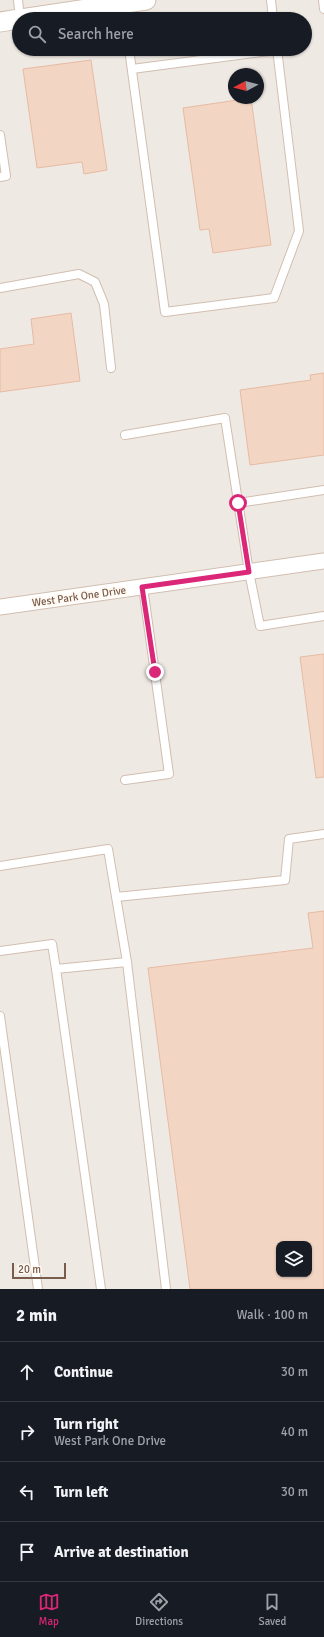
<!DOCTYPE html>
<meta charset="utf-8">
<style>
body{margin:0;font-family:Signika,sans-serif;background:#20242c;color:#f1f3f6}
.controls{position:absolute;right:12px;bottom:12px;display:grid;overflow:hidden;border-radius:8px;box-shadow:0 1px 3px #0004}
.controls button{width:36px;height:36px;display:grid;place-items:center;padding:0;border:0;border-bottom:1px solid #363941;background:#171b24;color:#f1f3f6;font:20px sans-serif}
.compass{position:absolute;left:228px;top:68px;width:36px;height:36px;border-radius:50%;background:#171b24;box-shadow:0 1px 3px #0004;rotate:263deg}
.scale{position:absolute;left:12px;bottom:10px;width:54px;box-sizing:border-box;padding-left:4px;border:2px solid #7a5c4d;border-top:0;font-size:11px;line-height:14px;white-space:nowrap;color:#7a5c4d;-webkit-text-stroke:3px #fffaf3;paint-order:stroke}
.stop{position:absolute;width:12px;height:12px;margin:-9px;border:3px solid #db2777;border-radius:50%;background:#fff}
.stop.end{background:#db2777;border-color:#fff;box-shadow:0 1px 4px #0008}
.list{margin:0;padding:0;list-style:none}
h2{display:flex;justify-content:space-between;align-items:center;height:52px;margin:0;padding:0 16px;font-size:17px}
h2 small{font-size:13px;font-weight:400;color:#9ea1a6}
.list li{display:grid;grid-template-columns:26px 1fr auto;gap:12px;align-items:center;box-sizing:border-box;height:60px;padding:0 16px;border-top:1px solid #363941}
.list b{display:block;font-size:15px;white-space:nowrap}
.list p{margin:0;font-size:13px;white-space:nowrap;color:#9ea1a6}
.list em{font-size:13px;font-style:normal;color:#9ea1a6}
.icon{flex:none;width:22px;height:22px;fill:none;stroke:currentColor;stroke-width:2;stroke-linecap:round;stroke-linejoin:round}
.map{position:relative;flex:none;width:324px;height:1289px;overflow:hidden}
.search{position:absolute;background:#171b24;box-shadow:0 1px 3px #0004;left:12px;right:12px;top:12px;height:44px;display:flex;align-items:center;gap:10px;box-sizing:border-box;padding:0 14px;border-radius:22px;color:#9ea1a6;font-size:15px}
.sheet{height:292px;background:#171b24}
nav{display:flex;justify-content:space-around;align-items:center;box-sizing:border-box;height:56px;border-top:1px solid #363941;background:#171b24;font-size:11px;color:#9ea1a6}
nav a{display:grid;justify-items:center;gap:2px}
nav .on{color:#db2777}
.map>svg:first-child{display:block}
.industrial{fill:#efe9e4;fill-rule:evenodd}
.building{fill:#f3d5c3;stroke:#e6bba3;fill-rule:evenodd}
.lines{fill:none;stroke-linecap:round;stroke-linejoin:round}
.service-casing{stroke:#d1beb0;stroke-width:10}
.minor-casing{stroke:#d1beb0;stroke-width:17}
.tertiary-casing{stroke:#d1beb0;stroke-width:21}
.service{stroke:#fff;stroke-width:8}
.minor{stroke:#fff;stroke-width:15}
.tertiary{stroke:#fff;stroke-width:19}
.route{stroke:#db2777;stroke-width:5}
.labels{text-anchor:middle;stroke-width:4;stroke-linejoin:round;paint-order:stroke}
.street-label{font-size:11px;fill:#7a5c4d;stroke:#fffaf3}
</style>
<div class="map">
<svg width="324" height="1289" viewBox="0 0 324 1289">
<rect width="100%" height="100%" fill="#fdf6ec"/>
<path class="industrial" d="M0,0H324V1289H0ZM19,19H305V49H19ZM234,74H258V98H234ZM279,1244H309V1274H279Z"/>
<path class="building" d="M91,60L107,170L84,174L82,162L37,168L23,69Z
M251,98L271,245L213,253L209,229L200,230L183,108Z
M71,313L80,381L0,392V349L34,344L31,319Z
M324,373V455L250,465L240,390L311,380L310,375Z
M324,654V777L316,778L300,657Z
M324,911V1289H190L148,968L313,948L308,913ZM279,1244H309V1274H279Z"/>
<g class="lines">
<defs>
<path id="service" d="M18,0L20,19
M271,0L273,19
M323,0L324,9
M123,4L125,19
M129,49L165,312L274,298L299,231L277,49
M132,69L277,50
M0,135L6,176L0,177
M0,288L79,274L95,282L104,304L111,368
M125,435L225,418L249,572L260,626L324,616
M238,503L324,490
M125,780L169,774L143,587
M0,866L108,849L127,962L56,969L101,1289
M116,897L285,880L289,839L324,834
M0,951L52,944L56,969
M127,962L166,1289
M0,1016L38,1289"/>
<path id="minor" d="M0,607L324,561"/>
<path id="tertiary" d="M21,19L146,0
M0,22L19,19"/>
</defs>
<use href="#service" class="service-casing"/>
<use href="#minor" class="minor-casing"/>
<use href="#tertiary" class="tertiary-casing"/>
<use href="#service" class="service"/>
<use href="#minor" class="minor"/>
<use href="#tertiary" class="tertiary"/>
</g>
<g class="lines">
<path class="route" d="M155,672L142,587L249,572L238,503"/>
</g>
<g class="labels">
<g class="street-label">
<text transform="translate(79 596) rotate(-8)" y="4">West Park One Drive</text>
</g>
</g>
</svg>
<div class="controls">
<button><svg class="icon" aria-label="layers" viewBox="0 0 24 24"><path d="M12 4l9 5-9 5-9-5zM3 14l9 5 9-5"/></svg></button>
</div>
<svg class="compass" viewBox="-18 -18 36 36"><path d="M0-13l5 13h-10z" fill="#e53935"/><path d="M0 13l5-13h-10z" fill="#9ea1a6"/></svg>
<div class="scale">20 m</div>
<div class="stop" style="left:238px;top:503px"></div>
<div class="stop end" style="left:155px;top:672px"></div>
<div class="search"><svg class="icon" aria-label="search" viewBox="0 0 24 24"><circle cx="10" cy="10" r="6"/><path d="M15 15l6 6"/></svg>Search here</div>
</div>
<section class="sheet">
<h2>2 min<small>Walk · 100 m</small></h2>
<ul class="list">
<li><svg class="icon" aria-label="ahead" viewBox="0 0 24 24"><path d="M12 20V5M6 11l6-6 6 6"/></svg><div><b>Continue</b></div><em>30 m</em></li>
<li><svg class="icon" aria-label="right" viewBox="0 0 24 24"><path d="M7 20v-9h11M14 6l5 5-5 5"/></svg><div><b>Turn right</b><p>West Park One Drive</p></div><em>40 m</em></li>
<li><svg class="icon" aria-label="left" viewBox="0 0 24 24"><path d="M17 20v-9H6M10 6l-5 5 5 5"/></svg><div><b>Turn left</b></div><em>30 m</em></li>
<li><svg class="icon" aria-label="arrive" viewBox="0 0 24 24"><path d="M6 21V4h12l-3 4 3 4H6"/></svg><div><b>Arrive at destination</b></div></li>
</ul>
</section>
<nav>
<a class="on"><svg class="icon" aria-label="map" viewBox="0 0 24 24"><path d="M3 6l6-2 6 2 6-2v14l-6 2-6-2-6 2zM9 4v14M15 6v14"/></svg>Map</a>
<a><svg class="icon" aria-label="directions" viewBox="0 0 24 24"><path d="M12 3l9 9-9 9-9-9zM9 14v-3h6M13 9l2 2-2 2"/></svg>Directions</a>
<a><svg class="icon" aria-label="saved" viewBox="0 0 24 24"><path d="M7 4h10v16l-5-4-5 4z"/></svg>Saved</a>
</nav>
